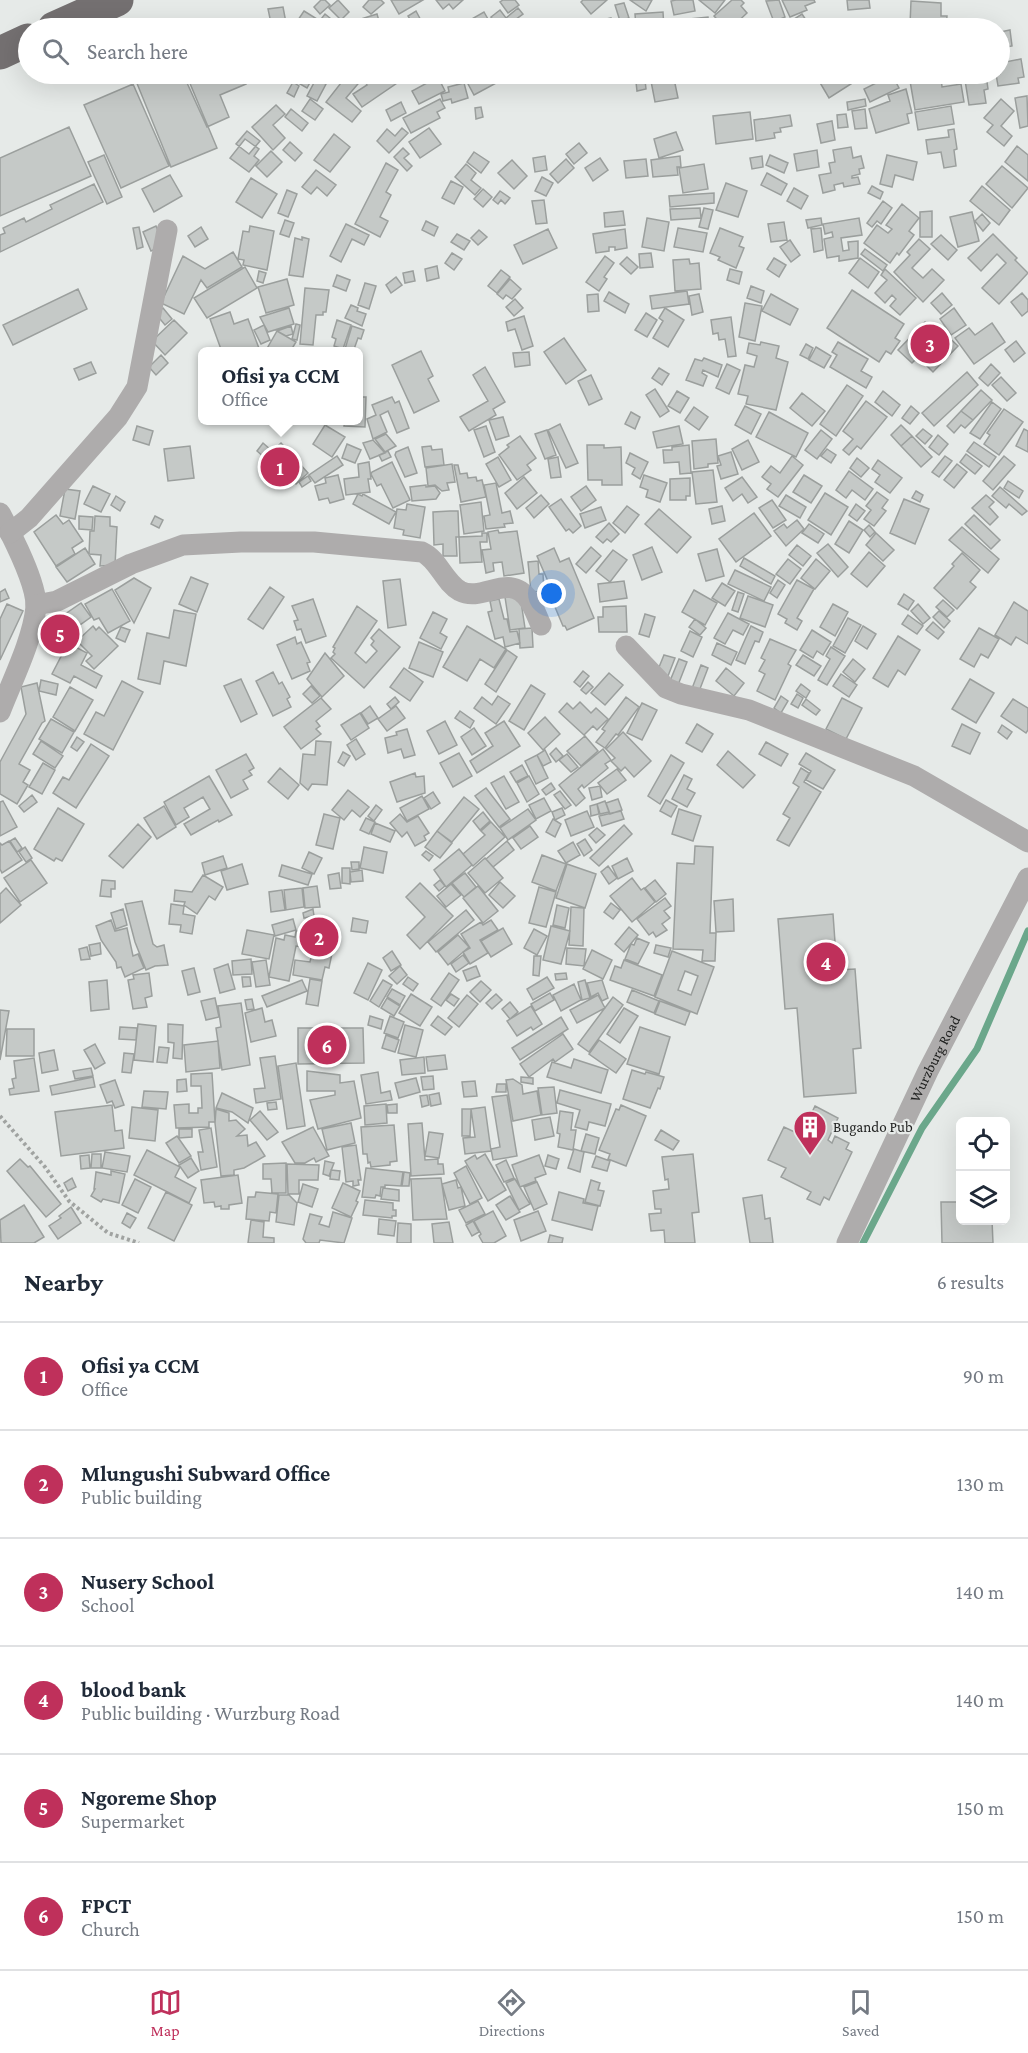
<!DOCTYPE html>
<meta charset="utf-8">
<style>
body{margin:0;font-family:"Crimson Pro",serif;background:#f6f6f7;color:#1f2937}
.controls{position:absolute;right:18px;bottom:18px;display:grid;overflow:hidden;border-radius:9px;box-shadow:0 6px 24px #0002}
.controls button{width:54px;height:54px;display:grid;place-items:center;padding:0;border:0;border-bottom:2px solid #e0e1e3;background:#fff;color:#1f2937;font:30px sans-serif}
.you{position:absolute;left:552px;top:594px;width:21px;height:21px;margin:-15px;border:4px solid #fff;border-radius:50%;background:#1a73e8;box-shadow:0 0 0 9px #1a73e833}
.badge{display:grid;place-items:center;width:39px;height:39px;border-radius:50%;background:#bf305b;color:#fff;font-size:20px;font-weight:700}
.pin{position:absolute;translate:-50% -50%;border:3px solid #fff;box-shadow:0 2px 6px #0006}
.popup{position:absolute;left:198px;top:347px;width:165px;height:78px;box-sizing:border-box;display:grid;place-content:center;border-radius:9px;background:#fff;filter:drop-shadow(0 2px 4px #0005);font-size:20px;white-space:nowrap;color:#747a83}
.popup b{font-size:22px;color:#1f2937}
.popup::after{content:'';position:absolute;left:50%;top:100%;margin-left:-12px;border:12px solid transparent;border-top-color:#fff}
.list{margin:0;padding:0;list-style:none}
h2{display:flex;justify-content:space-between;align-items:center;height:78px;margin:0;padding:0 24px;font-size:26px}
h2 small{font-size:20px;font-weight:400;color:#747a83}
.list li{display:grid;grid-template-columns:39px 1fr auto;gap:18px;align-items:center;box-sizing:border-box;height:108px;padding:0 24px;border-top:2px solid #e0e1e3}
.list b{display:block;font-size:22px;white-space:nowrap}
.list p{margin:0;font-size:20px;white-space:nowrap;color:#747a83}
.list em{font-size:20px;font-style:normal;color:#747a83}
.icon{flex:none;width:33px;height:33px;fill:none;stroke:currentColor;stroke-width:2;stroke-linecap:round;stroke-linejoin:round}
.map{position:relative;flex:none;width:1028px;height:1243px;overflow:hidden}
.search{position:absolute;background:#fff;box-shadow:0 6px 24px #0002;left:18px;right:18px;top:18px;height:66px;display:flex;align-items:center;gap:15px;box-sizing:border-box;padding:0 21px;border-radius:33px;color:#747a83;font-size:22px}
.sheet{height:726px;background:#fff}
nav{display:flex;justify-content:space-around;align-items:center;box-sizing:border-box;height:84px;border-top:2px solid #e0e1e3;background:#fff;font-size:16px;color:#747a83}
nav a{display:grid;justify-items:center;gap:3px}
nav .on{color:#bf305b}
.map>svg:first-child{display:block}
.lines{fill:none;stroke-linecap:round;stroke-linejoin:round}
.stream{stroke:#6ba78b;stroke-width:7}
.building{fill:#c5c9c7;stroke:#9b9f9d;stroke-width:1.5;fill-rule:evenodd}
.path{stroke:#a0a3a1;stroke-width:4;stroke-dasharray:3 3;stroke-linecap:butt}
.minor{stroke:#aeacac;stroke-width:21}
.trunk{stroke:#747071;stroke-width:33}
.labels{text-anchor:middle;stroke-width:4.5;stroke-linejoin:round;paint-order:stroke}
.street-label{font-size:15px;fill:#212221;stroke:#e6eae8}
.poi-label{font-size:15px;fill:#212221;stroke:#e6eae8;text-anchor:start}
</style>
<div class="map">
<svg width="1028" height="1243" viewBox="0 0 1028 1243">
<rect width="100%" height="100%" fill="#e6eae8"/>
<g class="lines">
<path class="stream" d="M863,1243L922,1128L977,1049L1028,931"/>
</g>
<path class="building" d="M321,0H325L330,5L320,14L314,7Z
M338,0L349,12L341,20L329,8Z
M369,0H381L384,3L371,14L363,7Z
M391,0H423L399,14Z
M436,0H463L453,9L449,4L443,9Z
M503,0H515L519,5L508,13L500,2Z
M583,0H607L591,14L581,2Z
M630,0H652L646,11Z
M676,0H693L695,11L674,15L671,1Z
M699,0H725L715,13Z
M732,0H741L744,3L741,6L747,13L731,28H725L714,16Z
M779,0L785,17L774,22L766,1Z
M782,0H814L815,2L805,6L807,10L790,17Z
M847,0H869L870,8L848,10Z
M911,1L941,3V16H947L946,28H931L932,24H926V28H917V25H910Z
M624,3L629,18L620,21L615,5Z
M283,7L287,28H272L268,9Z
M518,8L523,14L504,28H500L491,17L500,10L506,18Z
M304,11L317,19L312,28H305L296,23Z
M416,11L425,28H415L408,16Z
M484,12L493,28H456Z
M663,12L664,28H636L635,14Z
M325,14L341,27L340,28H314Z
M377,14L381,28H364L361,19Z
M802,14L810,26L807,28H796L791,21Z
M708,17L709,28H681L680,20Z
M611,18L614,28H586L585,24Z
M1010,30L1012,46L1001,48L1000,32Z
M1021,59L1024,77L1018,78L1019,83L998,86L996,74H1000V63Z
M154,74H186L217,148L171,167L136,81Z
M183,74H242L246,84L220,95L229,117L207,127Z
M297,74H311L310,75L313,77L307,88L293,80Z
M348,74H357L363,78L346,98L361,111L352,122L326,102Z
M369,74H390L397,83L362,107L353,94L367,85L363,78Z
M482,74H496L500,81L474,95L467,82Z
M663,74H673L678,98L655,102L650,76Z
M831,74H849L854,82L829,98L819,81Z
M895,74H918L900,83Z
M964,74L986,75L988,89L984,90L986,103L969,105Z
M892,75L899,88L870,102L864,89Z
M941,76L942,87L961,84L964,102L915,110L910,81Z
M438,77L445,91L419,104L412,91Z
M316,79L326,84L317,101L307,96Z
M645,80L646,89L637,91L636,82Z
M293,82L299,86L294,97L287,93Z
M464,83L468,98L452,103L451,99L443,101L441,94L449,92L448,87Z
M133,84L169,166L121,188L84,105Z
M906,89L912,113L907,114L909,123L876,133L869,109L890,101L888,95Z
M1027,96L1028,126L1020,128L1015,98Z
M310,99L323,109L315,120L302,111Z
M440,99L445,108L437,112L440,118L411,133L403,118Z
M865,99L866,106L848,110L847,102Z
M1001,99L1014,111L1001,126L1012,136L1004,146L987,132L993,125L984,118Z
M401,102L406,113L391,121L386,110Z
M276,105L285,114L273,125L285,138L273,150L252,127Z
M951,106L954,124L918,130L915,112Z
M481,107L483,117L476,119L475,108Z
M291,109L308,123L302,131L285,117Z
M865,109L867,128L855,129L852,111Z
M750,112L753,139L716,144L713,116Z
M846,114L848,127L838,128L837,115Z
M790,115L792,126L780,128L781,132L774,133L775,138L756,141L754,120Z
M832,121L835,140L821,143L817,124Z
M69,127L91,176L0,216V158Z
M402,128L408,133L389,153L377,141L387,129L395,136Z
M429,128L441,144L420,158L409,142Z
M954,129L957,149L954,150L956,166L944,168L941,152L928,154L926,140L949,137L948,130Z
M247,131L260,141L249,154L236,144Z
M676,132L683,150L659,158L654,139Z
M334,134L350,147L330,172L314,160Z
M245,139L259,149L254,156L259,160L249,172L230,158Z
M290,142L302,153L295,161L283,150Z
M579,143L587,153L574,164L566,154Z
M1017,146L1028,155V181L1005,162Z
M851,147L853,158L861,156L864,168L859,169L860,174L852,176V178L858,177L860,184L844,187L843,183L834,185L835,190L823,193L819,175L831,173L829,163L835,162L833,150Z
M403,148L409,154L404,158L412,166L407,171L394,157Z
M817,150L819,167L797,171L794,154Z
M271,151L282,162L267,177L256,166Z
M474,152L489,162L481,173L467,162Z
M104,155L122,197L107,204L88,162Z
M770,155L788,163L784,173L766,165Z
M887,155L917,162L913,180L895,175L892,187L880,184Z
M545,156L547,170L535,172L533,158Z
M680,156L681,167H677L678,175L653,177L651,160Z
M762,156L763,167L752,169L750,158Z
M600,158L608,170L593,181L585,168Z
M566,159L574,168L558,183L550,174Z
M646,159L648,176L626,178L624,161Z
M512,160L527,176L514,189L498,173Z
M386,163L398,170L386,192L391,195L380,217L388,221L380,237L355,224Z
M466,164L476,173L471,180L481,188L475,195L455,177Z
M704,164L708,189L683,193L679,168Z
M1002,166L1028,188L1012,208L986,184Z
M316,170L336,185L327,196L317,187L311,194L302,187Z
M767,173L787,184L781,195L761,185Z
M170,175L182,196L154,212L142,189Z
M542,177L553,183L546,196L535,191Z
M251,178L277,194L262,218L236,202Z
M451,181L463,187L454,204L442,198Z
M726,183L747,191L738,217L716,210Z
M94,184L103,202L0,252V235L5,233L3,228L24,218L26,222L52,209L50,205Z
M872,186L883,192L880,199L868,193Z
M982,186L1010,210L999,225L970,201Z
M794,188L808,196L801,209L787,201Z
M483,189L492,197L483,207L474,199Z
M287,190L297,194L288,217L278,213Z
M500,191L510,198L505,204L501,200L498,204L493,200Z
M714,193V203L670,207L669,196Z
M544,200L547,223L536,224L532,201Z
M883,201L892,208L881,224L877,221L872,227L867,223Z
M902,204L919,218L909,231L914,235L899,255L897,253L890,263L864,243L877,225L888,233L892,229L886,225Z
M700,208L701,218L671,220L670,209Z
M704,208L713,210L708,229L699,227Z
M623,211L625,225L605,227L604,213Z
M932,211V237H920V212Z
M972,212L979,241L958,247L950,217Z
M982,214L990,223L983,231L975,221Z
M647,218L669,222L664,251L642,247Z
M821,218L822,225L808,228L806,220Z
M859,218L862,235L841,238L843,251L849,250L848,242L858,241V258L839,261V256L827,258L824,239L833,237L832,232L825,234L823,224Z
M285,220L294,223L289,237L280,234Z
M426,221L438,227L434,236L422,230Z
M784,222L787,240L771,242L768,224Z
M346,224L369,235L364,245L352,239L341,262L330,256Z
M156,226L161,238L158,248L151,251L143,232Z
M250,226L274,231L267,270L243,265L244,260L238,259L243,231L249,232Z
M139,227L143,247L137,249L133,228Z
M201,227L208,239L195,247L188,236Z
M678,228L707,233L703,252L674,247Z
M720,228L743,237L739,246L744,248L736,268L718,260L720,257L710,253Z
M821,228L823,250L814,252L811,229Z
M548,229L557,248L523,264L514,245Z
M625,229L627,248L615,250V247H609V251L596,253L593,234Z
M479,230L487,237L478,245L471,238Z
M457,234L470,241L464,250L451,242Z
M993,234L1017,258L1015,260L1028,273L999,304L982,288L1006,263L997,254L981,271L968,258Z
M941,235L957,250L948,260L931,244Z
M302,237L309,239L303,277L289,275L295,238L302,240Z
M919,239L930,249L912,268L923,278L932,269L944,280L923,302L894,272L910,255L907,252Z
M790,240L800,255L791,262L780,247Z
M865,249L887,265L883,271L861,254Z
M233,252L242,267L207,288L201,280L184,314L161,303L183,256L205,269Z
M452,253L462,259L454,270L445,263Z
M651,253L653,267L640,268L639,254Z
M605,256L614,263L604,277L607,279L599,291L586,282Z
M627,257L638,267L631,274L620,264Z
M774,258L786,265L779,277L767,269Z
M860,258L879,272L868,288L849,273Z
M689,259L690,264L699,263L701,289L675,291L673,260Z
M437,266L439,278L427,281L425,269Z
M245,267L257,288L207,318L194,298Z
M730,269L742,272L739,284L727,280Z
M885,269L916,298L900,315L890,306L896,299L892,295L885,303L875,293L887,280L881,275Z
M501,270L510,277L497,293L488,286Z
M259,271L266,273L263,283L257,281Z
M413,271L415,281L405,283L403,273Z
M337,275L350,280L346,291L333,286Z
M396,277L402,285L391,293L386,285Z
M287,279L294,305L266,313L258,287Z
M510,279L521,289L512,299L506,295L503,299L497,294Z
M365,283L376,286L369,309L358,305Z
M751,286L764,291L761,303L747,298Z
M305,288L329,290L326,312H323V315H316L313,345L300,344Z
M78,289L87,309L13,345L3,325Z
M852,290L904,324L895,338L900,341L891,354L886,351L879,362L827,328Z
M687,291L689,304L652,309L650,296Z
M609,292L629,304L625,313L604,301Z
M942,293L952,305L941,314L931,303Z
M1022,293L1028,300V311L1022,316L1011,302Z
M598,294L599,311L588,312L587,295Z
M699,294L703,312L692,315L689,296Z
M771,294L798,309L790,325L762,311Z
M515,299L523,308L514,316L506,307Z
M745,303L762,306L755,341L739,337Z
M351,305L358,308L357,311L366,314L362,326L345,318Z
M163,308L172,319L165,325L156,314Z
M289,308L294,324L268,332L260,317Z
M665,308L684,320L668,347L653,338L663,321L659,318Z
M954,308L966,325L951,335L940,319Z
M230,312L234,324L248,319L260,351L222,352L210,319Z
M646,313L657,320L647,337L635,330Z
M524,316L533,346L522,350L515,329L508,331L506,322Z
M731,317L736,356L728,357L725,339L719,340L718,333L713,334L711,320Z
M174,320L187,333L165,355L152,341Z
M337,320L351,325L343,349L334,346L336,339L332,337Z
M925,322L929,326L927,329L935,337L942,331L958,346L933,372L922,361L924,359L920,355L912,363L898,350Z
M992,323L1005,342L974,364L955,338L969,328L975,335Z
M296,324L300,325L297,340L292,339Z
M264,325L270,340L261,344L254,330Z
M291,326L293,334L286,336L277,331Z
M352,326L364,330L361,339L358,338L353,352L345,349Z
M277,331L296,342L290,352H265Z
M564,338L586,370L566,384L544,352Z
M1016,341L1025,353L1014,362L1005,350Z
M761,342L779,346L776,358L788,362L776,410L746,404L748,396L738,394L745,365L754,367L757,356L747,353L749,343L760,345Z
M838,342L868,359L861,371L872,377L866,388L830,367L837,355L832,352Z
M806,344L813,348L808,359L800,355Z
M816,347L831,356L824,368L809,360Z
M421,351L433,376L428,379L439,401L414,413L392,365Z
M529,352L530,365L515,367L513,353Z
M161,355L168,363L156,375L149,367Z
M704,358L722,365L718,377L703,370L702,373L707,376L703,386L686,380L695,359L702,361Z
M91,362L96,373L79,380L74,369Z
M727,364L740,370L729,394L716,388Z
M991,364L1000,373L988,386L979,378Z
M485,367L505,402L493,409L496,415L469,431L460,417L488,401L473,375Z
M659,368L669,374L662,385L652,378Z
M967,372L978,385L934,426L922,413Z
M591,375L602,399L589,405L578,381Z
M1001,377L1016,393L1007,401L992,385Z
M847,385L863,396L836,436L820,424Z
M655,389L669,411L660,417L646,395Z
M981,390L992,400L973,420L961,411Z
M677,391L689,398L680,413L668,406Z
M883,391L900,405L892,416L875,402Z
M802,393L825,411L812,426L790,408Z
M358,397H366L365,427L344,426L345,420H358Z
M392,397L395,403L399,401L409,428L397,433L388,411L380,415L387,432L373,439L367,419L376,415L372,405Z
M866,401L887,417L861,449L857,446L849,455L843,450L853,439L843,431Z
M992,402L1001,409L980,439L970,433Z
M745,406L761,414L751,434L735,425Z
M911,406L919,413L910,424L902,418Z
M694,407L708,417L699,430L685,420Z
M1004,409L1023,422L999,455L984,444L990,435L987,433Z
M961,411L973,420L965,428L961,425L954,433L947,426Z
M631,412L640,417L635,429L625,424Z
M769,412L808,433L796,457L756,437Z
M503,417L509,436L496,440L489,420Z
M560,424L578,463L566,468L548,430Z
M325,425L345,437L332,457L313,444Z
M901,425L912,436L901,446L891,435Z
M137,426L153,431L149,445L133,440Z
M486,426L495,452L484,457L474,430Z
M679,426L683,444L657,448L653,432Z
M923,429L932,436L925,444L916,436Z
M1024,429L1028,431V452L1016,446Z
M547,430L556,455L545,459L535,434Z
M821,430L832,439L817,459L805,450Z
M386,434L396,446L385,452L375,439Z
M938,435L948,444L939,455L929,447Z
M520,436L536,458L527,465L531,470L517,480L499,455L509,447L507,445Z
M912,436L932,457L921,467L901,446Z
M716,439L718,463L708,464V467L694,469L692,441Z
M373,440L385,453L370,459L363,443Z
M748,440L759,462L742,470L732,449Z
M974,442L996,457L989,467L967,451Z
M263,443L271,450L265,458L257,451Z
M281,443L308,473L296,484L279,465L272,471L263,460Z
M347,444L361,450L355,463L342,458Z
M587,445H604V448L621,447L622,485H602V480H588Z
M689,445L691,473L680,474L679,462L664,463L663,450H672V447Z
M190,446L194,478L168,481L164,449Z
M431,446L432,450L442,449L444,465L425,467L422,447Z
M408,447L417,473L405,477L395,455L396,452Z
M827,449L836,455L831,463L821,456Z
M388,451L391,457L382,461L379,455Z
M731,452L738,474L721,479L717,466L721,465L718,456Z
M630,453L648,462L640,479L632,474L635,468L626,463Z
M966,454L982,466L975,474L960,462Z
M337,456L343,465L315,483L309,475Z
M792,456L803,465L778,497L767,489L771,484L762,477L771,466L780,473Z
M945,456L952,461L939,477L932,472Z
M1004,456L1015,465L993,490L983,481Z
M498,457L511,480L499,487L486,464Z
M558,457L561,477L551,478L548,459Z
M857,458L869,468L861,477L850,468Z
M878,460L902,478L890,493L875,482L880,475L872,469Z
M369,462L371,479H368L370,492L346,495L344,479L359,477L358,464Z
M392,462L410,500L393,508L381,484L377,486L371,474L372,472Z
M452,464L455,482L447,483L449,490L442,491L435,485L428,486L426,468Z
M957,464L967,472L954,488L944,480Z
M454,465H458L460,474L467,473L468,478L476,477L477,481L482,480L486,497L461,502Z
M713,470L717,502L696,504L692,472Z
M849,471L873,489L865,500L852,490L846,498L836,490Z
M338,475L344,499L330,503L328,498L319,500L315,486L326,483L325,478Z
M644,475L667,483L660,502L646,497L648,490L640,487Z
M804,475L822,486L811,503L793,492Z
M308,476L311,481L302,487L299,482Z
M524,477L537,493L517,509L505,493Z
M742,477L757,497L748,503L742,494L733,501L725,488Z
M690,478V496H686V500H670V479Z
M1008,481L1023,491L1019,498L1004,488Z
M496,483L502,513L510,511L513,523L504,524L505,527L486,529L484,516L490,515L484,485Z
M426,485V487L435,486L440,493L436,499L412,501L410,487Z
M93,486L110,494L101,512L84,504Z
M586,486L596,500L581,511L571,497Z
M1000,487L1027,511L1022,515L1009,504L1006,508L992,496Z
M65,489L80,491L75,519L60,516Z
M916,491L923,495L920,502L912,498Z
M877,492L888,500L882,508L886,511L874,526L864,519L871,510L866,506Z
M825,493L848,507L831,535L808,520Z
M358,494L362,496L363,494L396,512L389,524L353,504Z
M541,495L549,504L534,518L526,508Z
M786,495L806,507L800,518L779,506Z
M986,495L994,502L989,507L998,517L990,525L972,508Z
M116,496L125,502L120,511L111,505Z
M561,499L581,526L573,533L569,529L566,531L549,507Z
M904,499L929,509L915,544L890,533Z
M772,500L786,520L773,528L759,508Z
M481,502L484,531L464,534L460,505Z
M407,504L425,507L420,538L403,535L404,530L394,528L397,509L406,510Z
M856,504L865,511L857,521L849,515Z
M627,506L639,515L625,533L613,523Z
M722,506L725,521L712,524L709,509Z
M601,507L606,520L585,528L580,514Z
M659,509L691,537L677,553L645,524Z
M450,511H458L459,537H456L457,556H443V544L434,545L433,512Z
M754,513L771,536L736,562L719,539Z
M56,515L63,524L69,520L83,541L72,548L75,554L56,566L34,532Z
M974,515L1000,540L991,549L965,524Z
M79,516L93,517L92,530L79,529Z
M95,516L110,517V526L117,527L115,565L100,566L101,555L89,554L90,531H94Z
M155,516L163,520L159,528L151,524Z
M797,520L804,529L786,546L774,531L784,524L787,528Z
M849,521L863,530L849,553L835,544Z
M609,523L619,534L611,542L607,539L603,543L596,537Z
M809,524L824,534L818,543L802,533Z
M869,525L875,532L870,537L864,530Z
M962,527L999,559L988,573L949,540Z
M498,530L499,533L517,531L524,573L504,576L502,562L493,563L494,571L486,573L482,550L491,549L488,532Z
M482,533H487V542H480L482,562L460,563L459,537L482,536Z
M876,533L894,550L883,561L866,545Z
M828,544L848,567L838,577L817,553Z
M797,545L811,556L803,566L789,555Z
M591,547L601,556L586,573L576,564Z
M652,547L662,572L642,580L633,555Z
M85,548L95,564L67,582L56,567Z
M554,548L560,562L569,558L594,618L567,630L565,626H563L547,588L550,586L537,556Z
M717,549L724,576L706,581L698,554Z
M613,550L627,560L610,582L596,571Z
M869,552L885,566L867,587L851,574Z
M962,553L980,570L970,582L976,587L957,609L934,588L954,566L952,564Z
M744,558L775,576L771,584L740,566Z
M788,559L801,569L790,584L776,574Z
M816,559L830,571L815,589L801,578Z
M538,561L539,574H543L544,591L531,592L528,562Z
M735,570L771,587L764,601L728,584Z
M191,577L208,584L197,612L179,604Z
M134,578L151,588L134,623L115,590Z
M400,579L406,625L388,628L383,581Z
M778,580L785,585L777,598L770,593Z
M797,580L814,589L797,618L802,621L797,630L785,623L787,619L778,614Z
M624,581L627,598L600,602L598,584Z
M722,583L735,591L725,606L712,598Z
M270,587L284,597L263,629L248,619Z
M5,589L9,598L0,602V592Z
M112,589L130,621L108,633L99,618L94,620L85,604Z
M694,590L717,603L705,625L682,612Z
M738,592L744,594L738,612L732,610Z
M904,594L914,601L908,610L898,604Z
M520,595L525,628L510,630L505,597Z
M748,596L773,605L765,627L740,618Z
M313,599L326,636L306,643L301,629L297,630L294,621L298,620L292,606Z
M499,599L504,619H507L510,632L517,631L520,643L505,647L503,637L495,639L488,612L492,611L490,601Z
M943,600L954,610L947,617L936,607Z
M1014,602L1028,611V644L1016,637L1011,645L995,635Z
M81,603L91,617L77,627L61,617Z
M7,604L23,611L0,660V619Z
M833,604L848,612L835,636L820,627Z
M918,604L930,618L923,624L911,611Z
M357,606L377,621L355,653L366,663L377,651L371,645L374,641L371,638L379,629L400,647L364,688L331,658L335,654L333,652L335,648L333,647Z
M626,606L627,632H599L598,617H603V607Z
M174,610L196,614L186,666L164,661L160,684L138,679L147,633L169,638Z
M939,611L950,621L944,628L933,617Z
M433,612L447,619L440,633L447,637L441,649L420,638Z
M728,613L749,624L743,635L733,630L725,644L714,638Z
M645,614L655,617L649,637L639,634Z
M908,615L923,626L917,634L902,624Z
M848,618L861,625L845,653L833,646Z
M695,619L706,628L700,635L689,627Z
M933,622L944,632L938,639L926,630Z
M93,626L96,630L99,627L118,646L94,669L86,661L92,656L77,641Z
M467,626L506,649L494,668L480,659L467,681L443,667Z
M751,626L763,632L759,642L755,641L745,664L736,660Z
M863,626L876,634L867,649L855,641Z
M121,627L130,630L125,642L116,638Z
M532,628L533,647L520,648L519,629Z
M979,628L999,639L988,658L981,654L974,667L960,659Z
M812,630L831,642L823,655L817,651L813,658L800,650Z
M690,631L702,637L693,657L681,651Z
M898,636L920,650L905,675L898,670L888,687L873,678Z
M295,637L297,644L301,642L310,662L307,663L310,671L292,679L277,645Z
M770,639L796,650L788,664L791,666L775,700L757,691L765,674L759,671L765,660L761,658Z
M419,642L443,652L433,677L409,668Z
M68,643L87,653L81,665L102,676L96,688L74,676L70,683L52,674Z
M717,643L737,652L731,665L712,655Z
M831,647L845,656L827,685L818,680L830,659L826,656Z
M507,650L517,657L496,692L485,684Z
M325,653L344,676L322,697L307,679Z
M664,655L675,658L668,676L657,672Z
M803,655L821,666L814,676L796,665Z
M679,659L687,662L678,685L670,681Z
M853,659L865,669L855,682L843,672Z
M701,665L708,668L698,694L691,691Z
M404,668L423,682L410,701L390,687Z
M726,668L744,683L734,696L716,681Z
M583,671L589,676L580,687L574,682Z
M273,672L279,684L282,682L290,697L287,699L291,707L273,716L256,681Z
M609,673L623,685L605,705L591,693Z
M841,674L857,685L849,697L833,686Z
M241,679L257,714L241,722L224,686Z
M970,679L994,693L976,723L952,709Z
M41,680L58,684L56,695L39,691Z
M122,681L143,692L113,750L84,734L96,712L104,716Z
M588,682L593,687L586,694L581,690Z
M37,683L45,721L42,723L19,764L30,770L23,782L28,785L17,804L0,794V762L26,714L21,687Z
M801,684L810,691L806,698L796,691Z
M531,685L545,694L524,730L509,721Z
M311,686L320,696L312,703L303,694Z
M70,687L93,700L75,731L53,717Z
M797,694L803,698L798,708L791,704Z
M498,696L510,704L496,724L474,708L482,697L492,705Z
M781,696L788,701L781,713L774,708Z
M395,697L399,702L391,709L387,704Z
M626,697L639,707L618,735L616,734L605,748L596,742L605,731L602,729Z
M321,698L331,709L316,721L320,726L316,729L321,734L301,749L284,727Z
M842,698L862,708L846,739L826,729Z
M806,699L820,710L816,715L802,705Z
M1013,699L1028,708V730L1026,733L1001,716Z
M580,702L591,713L596,708L608,719L597,730L593,726L584,735L559,712L567,703L573,709Z
M642,703L657,710L642,740L627,733Z
M370,706L378,718L368,724L361,713Z
M396,706L405,718L387,731L378,719Z
M460,711L474,721L470,728L455,718Z
M360,713L369,728L351,740L341,725Z
M545,717L560,734L543,750L528,733Z
M51,719L74,732L62,753L39,739Z
M445,721L457,745L439,754L427,731Z
M504,721L520,746L477,773L470,761L493,746L485,733Z
M697,724L713,734L702,752L686,743Z
M962,724L980,733L970,754L952,746Z
M1002,725L1012,732L1007,739L998,732Z
M474,728L486,746L472,755L461,737Z
M407,729L415,755L404,758L401,749L388,753L385,738L397,735L396,732Z
M623,732L651,761L634,777L625,767L621,771L611,761L615,758L606,749Z
M585,736L598,751L581,766L567,751Z
M77,737L84,742L77,751L71,747Z
M356,739L365,754L356,760L347,745Z
M41,741L63,756L55,768L33,754Z
M316,741L331,742L327,785L312,784L308,790L300,783L303,754L315,755Z
M766,742L788,754L781,766L759,754Z
M91,744L109,756L76,808L53,793L63,777L69,780Z
M556,748L563,756L556,762L550,754Z
M603,749L611,760L605,764L608,768L584,788L582,785L578,789L585,798L576,806L559,785Z
M545,750L551,762L543,766L537,755Z
M728,751L755,775L743,788L717,765Z
M343,752L350,756L344,766L338,762Z
M459,753L472,776L453,787L440,763Z
M806,753L835,770L823,789L806,780L811,771L799,764Z
M246,754L254,768L249,771L252,775L243,780L248,789L231,798L216,770Z
M567,754L578,767L571,772L559,760Z
M537,755L548,778L536,784L525,761Z
M671,755L684,763L660,804L648,796Z
M43,763L55,770L42,794L29,787Z
M522,765L528,776L516,782L510,772Z
M280,768L299,785L288,799L268,782Z
M801,768L809,773L804,782L821,792L789,846L777,840L790,818L783,814L799,787L793,783Z
M617,769L626,780L607,794L598,783Z
M415,773L416,777L424,776L425,793L397,802L390,782Z
M684,775L692,779L687,789L695,793L687,807L672,799Z
M209,776L232,815L219,822L218,820L191,835L184,824L210,809L203,797L184,808L189,817L176,825L164,802Z
M504,776L519,802L506,809L491,783Z
M529,776L539,794L527,802L517,783Z
M551,783L555,789L546,795L542,790Z
M600,786L602,797L592,800L589,788Z
M486,788L510,819L499,827L475,796Z
M348,790L369,807L360,817L352,810L344,820L332,810Z
M560,791L571,805L565,809L554,795Z
M433,792L440,803L431,809L424,798Z
M32,795L37,802L24,812L19,806Z
M422,796L429,809L407,821L400,808Z
M464,797L479,809L452,842L437,831Z
M544,798L551,811L536,819L529,805Z
M618,799L622,810L610,814L606,803Z
M666,800L677,806L671,817L660,811Z
M3,801L17,827L0,836V802Z
M605,801L609,812L600,814L597,804Z
M597,804L599,814L591,816L590,806Z
M376,805L382,810L374,821L368,816Z
M164,806L176,827L157,839L144,818Z
M58,808L84,824L62,861L56,858L54,861L34,849Z
M562,808L565,815L555,820L552,812Z
M528,809L536,820L508,840L500,828Z
M679,809L701,816L693,841L672,834Z
M587,811L594,827L571,836L565,820Z
M621,811L624,819L602,826L599,816Z
M483,812L490,821L480,830L473,821Z
M324,814L340,818L333,849L316,845Z
M400,814L407,822L418,816L429,833L424,836L426,840L415,846L407,832L402,837L390,823Z
M366,818L375,822L369,834L360,830Z
M553,819L561,824L555,837L546,832Z
M491,822L505,837L473,866L463,854L485,835L481,831Z
M375,823L395,831L390,842L371,834Z
M138,824L151,837L123,868L109,856Z
M624,825L632,834L599,866L590,858Z
M530,826L538,837L521,849L513,838Z
M597,828L605,835L596,843L589,835Z
M437,831L452,843L440,858L425,847Z
M15,838L22,848L17,852L10,841Z
M585,839L592,850L584,856L577,844Z
M9,841L22,860L2,873L0,869V843L2,845Z
M507,841L514,850L493,867L486,859Z
M573,842L580,855L566,863L558,851Z
M695,846L713,847L710,933H716L715,961H702L703,950L673,949L677,863L694,864Z
M25,847L32,858L26,862L19,852Z
M364,847L387,852L383,873L360,868Z
M459,849L472,865L446,887L434,870Z
M426,851L433,856L429,861L422,855Z
M309,852L322,858L314,874L302,868Z
M542,855L566,864L556,891L532,882Z
M223,856L227,868L205,875L202,863Z
M485,858L503,878L485,893L468,873Z
M627,858L633,871L618,879L612,866Z
M31,860L47,883L20,902L4,878Z
M351,862H359V869L352,870Z
M242,864L248,884L227,890L221,871Z
M567,864L596,874L585,908L556,898Z
M282,865L312,874L308,885L279,876Z
M608,866L617,878L609,884L601,872Z
M342,868H350V884L342,883Z
M362,870L363,881L351,882L350,872Z
M339,873L341,888L330,889L328,875Z
M465,873L476,887L464,897L452,883Z
M203,875L223,887L215,900L209,896L197,914L184,905L185,902L174,901L175,890L192,892Z
M632,878L641,890L644,888L655,902L632,922L610,896Z
M102,880L115,881V889H111V897L100,896Z
M440,880L445,886L439,891L434,885Z
M655,880L666,894L656,902L645,888Z
M500,882L515,896L503,908L489,895Z
M420,883L453,916L420,949L407,935L425,917L406,897Z
M451,884L461,895L446,907L437,896Z
M317,886L320,907L305,908L303,888Z
M478,886L498,911L483,923L463,898Z
M539,887L556,892L546,927L529,923Z
M6,888L21,905L0,923V894Z
M302,888L304,907L286,910L284,890Z
M282,890L285,910L271,912L269,892Z
M665,898L671,906L664,911L670,918L662,924L667,930L656,937L653,932L649,935L637,919Z
M733,899L734,931L716,932L714,901Z
M142,901L153,944L157,947L164,945L168,965L155,966L146,970L135,942L125,904Z
M611,903L620,910L613,919L604,912Z
M171,904L184,906L183,914L195,916L192,934L180,932L181,925L169,924Z
M557,905L569,908L565,928L553,925Z
M571,907L584,908L583,946L569,945Z
M123,909L127,925L116,929L111,913Z
M313,909L314,916L304,918L303,913Z
M466,910L474,920L436,952L428,942Z
M833,914L837,970L855,969L861,1048L853,1049L856,1093L804,1097L797,1008L785,1009L778,919Z
M353,918L368,921L366,933L351,931Z
M293,919L296,930L275,936L272,925Z
M111,920L115,931L127,928L133,956L138,954L144,968L125,977L121,967L117,968L116,962L101,940L96,926Z
M491,920L498,930L480,940L488,953L470,964L463,952L470,948L461,934L481,922L483,925Z
M324,926L337,929L329,968L325,967L322,980L293,975L295,960L310,962L312,953H317Z
M551,926L570,931L561,964L543,960Z
M629,927L638,935L624,952L615,944Z
M306,928L320,930L316,949L296,946L289,981L269,977L276,938L284,940L285,935L295,937L296,931L305,933Z
M503,928L512,944L491,957L481,941Z
M534,929L547,936L537,955L524,948Z
M247,930L274,935L269,959L242,954Z
M458,935L469,947L448,965L438,952Z
M637,938L649,943L638,964L625,959L631,944L634,945Z
M100,943L101,954L91,956L89,945Z
M656,945L671,948L668,957L654,953Z
M87,947L90,959L81,960L79,949Z
M567,948L586,949L584,966L566,964Z
M592,950L612,960L603,979L583,969Z
M392,951L401,965L391,971L383,958Z
M672,951L714,967L697,1014L655,997ZM685,971L698,976L691,995L678,990Z
M463,955L469,963L456,972L451,964Z
M534,956H541L539,976L533,975Z
M251,959L252,974L233,975L232,961Z
M266,960L270,985L256,987L252,962Z
M624,960L662,975L654,996L610,980L615,966L621,968Z
M368,963L382,970L368,1000L354,993Z
M228,964L235,989L220,993L214,969Z
M400,966L407,975L397,984L389,976Z
M476,966L480,976L467,981L463,971Z
M194,968L200,992L188,995L182,971Z
M149,973L152,996L145,998L147,1007L133,1009L128,980L134,979L133,975Z
M449,973L459,980L441,1006L431,999Z
M566,973L567,979L556,980L555,974Z
M242,977H250L251,986L243,987Z
M408,977L418,984L413,991L403,984Z
M547,977L554,988L533,1000L527,989Z
M310,979L322,981L318,1006L306,1004Z
M107,980L109,1009L91,1011L89,982Z
M302,980L307,991L267,1007L262,996Z
M383,980L392,985L379,1007L370,1001Z
M585,980L590,998L582,1000L578,982Z
M602,980L608,998L602,1001L598,993L591,997L587,983Z
M481,981L491,990L480,1002L470,992Z
M574,984L581,1000L561,1011L553,995Z
M392,989L405,996L400,1005L387,997Z
M632,990L659,1001L654,1013L627,1002Z
M550,993L554,1000L535,1011L531,1004Z
M411,994L432,1007L420,1026L399,1013Z
M451,994L459,999L454,1006L446,1000Z
M496,994L502,1000L492,1009L486,1003Z
M467,995L478,1004L459,1027L448,1018Z
M598,995L605,1008L577,1023L570,1010Z
M613,997L623,1005L589,1052L578,1044Z
M215,998L219,1017L206,1020L201,1001Z
M387,998L400,1006L394,1016L381,1008Z
M252,999L254,1009L247,1010L245,1000Z
M660,1001L690,1012L685,1025L655,1014Z
M510,1002L518,1012L510,1019L502,1009Z
M241,1003L250,1065L222,1070L216,1028L221,1027L218,1006Z
M531,1006L542,1024L533,1030L531,1027L517,1036L507,1021Z
M262,1008L265,1022L272,1020L276,1036L251,1042L245,1013Z
M624,1008L638,1016L620,1043L607,1034Z
M0,1010L9,1011L0,1060Z
M370,1016L383,1020L381,1029L368,1025Z
M390,1016L404,1022L398,1038L384,1033Z
M438,1016L452,1027L445,1035L431,1025Z
M561,1017L568,1029L520,1060L512,1048Z
M138,1024L156,1026L153,1062L134,1060Z
M168,1024L183,1025L182,1059L173,1058L174,1043L168,1042Z
M405,1025L423,1030L416,1057L398,1053Z
M120,1027L137,1028L136,1040L119,1039Z
M640,1027L670,1037L659,1074L627,1064Z
M298,1028H363L364,1063L298,1064Z
M7,1029H34V1056H6Z
M563,1034L573,1049L555,1062L553,1059L529,1077L520,1064Z
M386,1035L399,1040L395,1052L382,1048Z
M599,1040L626,1059L616,1073L589,1054Z
M218,1041L220,1068L186,1072L184,1045Z
M95,1044L105,1063L95,1069L84,1050Z
M159,1047L169,1048L167,1063L157,1062Z
M54,1050L58,1070L42,1073L39,1053Z
M124,1053L134,1054L131,1073L122,1072Z
M445,1055L447,1069L428,1071L426,1057Z
M275,1056L281,1099L256,1103L254,1089L265,1088L260,1058Z
M424,1057L425,1073L402,1075L400,1060Z
M34,1058L39,1091L10,1095L9,1089L14,1088L12,1079L16,1078L14,1061Z
M574,1059L608,1070L601,1093L547,1077L552,1062L571,1068Z
M296,1063L305,1126L287,1129L278,1066Z
M91,1068L93,1076L75,1079L73,1071Z
M632,1070L645,1074L646,1072L664,1077L660,1089L658,1088L650,1108L623,1099Z
M307,1071L340,1075V1083L354,1081L361,1118L318,1129L310,1100L335,1095V1091H307Z
M378,1072L381,1093L390,1091L392,1100L366,1104L361,1075Z
M212,1073L215,1122H209V1127L176,1128L174,1105L189,1104V1113H198V1108H202L201,1086H191V1074Z
M433,1076L434,1089L423,1090L421,1077Z
M93,1077L95,1087L52,1095L50,1086Z
M521,1077L533,1078V1084L521,1082Z
M416,1078L420,1092L399,1098L395,1083Z
M186,1079L187,1091L177,1092V1080Z
M513,1079L522,1085L523,1094L537,1091L541,1115L513,1121L506,1080Z
M115,1080L124,1105L115,1108L112,1101L107,1103L100,1085Z
M475,1081L477,1096L464,1097L462,1082Z
M497,1084H506V1092H496Z
M554,1087L557,1113L542,1115L538,1088Z
M560,1090L611,1104L605,1126L589,1122L587,1130L575,1127L580,1110L557,1103Z
M144,1091L168,1092L166,1109L142,1107Z
M222,1093L253,1108L248,1123L232,1112L216,1108Z
M439,1093L441,1104L431,1106L429,1095Z
M427,1095L429,1105L422,1107L420,1096Z
M507,1095L517,1156L493,1160L491,1149L500,1147L492,1097Z
M276,1102L277,1109L268,1110L267,1103Z
M386,1104L387,1123L365,1125L364,1106Z
M397,1104V1113H388L387,1105Z
M112,1105L115,1131L122,1130L124,1148L61,1156L55,1112Z
M621,1105L646,1116L626,1166L608,1159L610,1154L599,1150L616,1109L619,1110Z
M815,1106L838,1118L828,1140L832,1143L835,1136L849,1143L846,1149L852,1152L829,1200L824,1197L820,1205L807,1199L811,1192L781,1177L786,1168L768,1160L784,1127L801,1135Z
M132,1107L158,1110L155,1141L129,1138Z
M485,1107L491,1151L465,1154L463,1138L475,1137L471,1109Z
M216,1109L229,1113V1121L236,1120L245,1129L237,1136L247,1135L248,1146L256,1142L265,1156L244,1168L234,1170V1175L221,1176L215,1123Z
M462,1109H471L470,1136H462Z
M260,1111L278,1132L267,1140L250,1120Z
M560,1111L573,1113L571,1130H576L573,1150L558,1147L560,1134L557,1133Z
M550,1117L554,1136L535,1140L532,1120Z
M351,1123L355,1143L327,1150L322,1129Z
M422,1123L425,1160L438,1159V1164H443L444,1174L411,1176L408,1124Z
M394,1125L397,1161L390,1162V1165L371,1167L370,1162L368,1163L367,1154H363L361,1127Z
M313,1127L329,1156L316,1162L314,1158L305,1163H295L282,1142Z
M211,1128L217,1167L201,1170L198,1152H203L199,1130Z
M179,1129H192V1137L179,1138Z
M661,1130L679,1141L673,1150L655,1140Z
M429,1132L443,1134L439,1158L425,1156Z
M586,1134L599,1138L595,1154L581,1151Z
M177,1136L191,1156L179,1163L166,1143Z
M356,1145L361,1180H358L359,1185L353,1186V1181L346,1182L342,1147Z
M574,1149L584,1152L580,1172L568,1168Z
M147,1150L180,1167L175,1177L196,1188L189,1203L134,1175Z
M105,1152L130,1156L127,1172L102,1168Z
M92,1154H101V1168H91Z
M485,1154L506,1190L488,1201L465,1161L475,1155L477,1159Z
M693,1154L699,1212L692,1213L695,1243H665L664,1230L651,1231L649,1214L661,1213V1209H655L653,1191L669,1189L668,1179L665,1180L662,1157Z
M89,1155L90,1168L81,1169L80,1156Z
M539,1155L546,1174L535,1178L536,1181L520,1187L512,1165Z
M548,1155L559,1159L556,1169L545,1166Z
M596,1156L610,1161L607,1171L592,1167Z
M191,1158L199,1171L188,1178L179,1165Z
M20,1159L28,1167L30,1166L61,1204L46,1217L7,1171Z
M506,1160L514,1178L504,1182L496,1165Z
M325,1161L334,1163L329,1176L323,1174Z
M286,1163V1193H272L271,1179H263V1164Z
M287,1164L319,1165L318,1180H299V1194H288Z
M466,1166L482,1198L470,1204L454,1173Z
M366,1168L403,1172L401,1186L385,1185V1187H381L380,1196L376,1195L375,1198L362,1197Z
M331,1170L340,1171L339,1180L330,1179Z
M111,1171L125,1174L119,1203L103,1199L101,1202L91,1196L95,1189H94L96,1172L111,1175Z
M404,1172L410,1173L409,1186H402Z
M238,1175L242,1203L229,1205V1209H221V1206L215,1207L214,1202L204,1203L201,1180Z
M72,1178L76,1187L68,1191L64,1183Z
M441,1178L447,1219L413,1220L411,1179Z
M135,1179L151,1187L138,1213L122,1205Z
M515,1179L530,1204L519,1210L506,1183Z
M456,1180L458,1188L461,1187L465,1206L449,1210L442,1184Z
M591,1180L600,1183L598,1190L604,1191L600,1206L585,1202Z
M537,1182L547,1204L534,1210L524,1187Z
M343,1183L360,1191L356,1201L358,1202L351,1217L332,1208Z
M303,1184L318,1189L312,1207L298,1202Z
M383,1188L399,1190V1201L381,1199Z
M166,1192L192,1205L174,1241L148,1228Z
M256,1192L278,1194L276,1213L270,1212L269,1221L246,1219L248,1197H255Z
M559,1192L584,1199L583,1203L598,1206L592,1230L552,1220Z
M279,1195H289L297,1203L294,1225L276,1222Z
M762,1195L765,1219L770,1218L773,1243H750L743,1198Z
M510,1196L520,1212L506,1220L496,1205Z
M365,1200L393,1203V1210H396V1216H392V1218L363,1215Z
M478,1201L485,1214L466,1223L459,1210Z
M941,1202H960V1220H992L993,1243H942Z
M24,1205L44,1237L34,1243H1L0,1220Z
M71,1207L81,1223L58,1239L49,1226L61,1218L59,1216Z
M493,1211L506,1236L494,1243H483L479,1236L481,1234L474,1221Z
M538,1211L546,1231L521,1241L514,1220Z
M333,1212L352,1218L344,1243L320,1240L319,1243H306L303,1239L310,1214L322,1217L319,1224L329,1227Z
M127,1213L136,1218L130,1228L122,1223Z
M379,1219L396,1221L394,1236L378,1234Z
M251,1220L264,1222L263,1237L274,1238V1243H248Z
M473,1221L479,1232L472,1236L466,1225Z
M449,1222L453,1243H434L432,1224Z
M398,1223L411,1224V1243H397Z
M550,1235L563,1238L562,1243H548Z"/>
<g class="lines">
<path class="path" d="M0,1116L45,1167L69,1201L108,1233L139,1243"/>
<g class="minor">
<path d="M0,513C11,534 37,583 36,607C33,639 12,681 0,712"/>
<path d="M10,533L29,518L118,417L137,387L167,230"/>
<path d="M36,605L57,601L131,564L183,545L241,542H314L422,552C438,559 444,582 460,591C483,603 509,571 529,600C534,607 537,617 541,625"/>
<path d="M626,646L666,688L681,694L749,710L914,776L1028,842"/>
<path id="s1" d="M847,1243L928,1071L1028,878"/>
</g>
<path class="trunk" d="M54,28L117,0
M0,53L28,40"/>
</g>
<defs>
<symbol id="building-pin" viewBox="-11 -11 22 30"><path d="M0 17L-7.5 6A9.5 9.5 0 1 1 7.5 6Z" fill="#bf305b" stroke="#e6eae8"/><path d="M-4-6H4V6H1V3H-1V6H-4ZM-2.5-4.3h1.7v1.8h-1.7ZM.8-4.3h1.7v1.8H.8ZM-2.5-1h1.7V.8h-1.7ZM.8-1h1.7V.8H.8Z" fill="#fff"/></symbol>
</defs>
<g fill-rule="evenodd">
<use href="#building-pin" x="791" y="1108" width="38" height="52"/>
</g>
<g class="labels">
<g class="street-label">
<text dy="5" stroke="none"><textPath href="#s1" startOffset="204">Wurzburg Road</textPath></text>
</g>
<g class="poi-label">
<text x="833" y="1132">Bugando Pub</text>
</g>
</g>
</svg>
<div class="controls">
<button><svg class="icon" aria-label="locate" viewBox="0 0 24 24"><circle cx="12" cy="12" r="6"/><path d="M12 2v4M12 18v4M2 12h4M18 12h4"/></svg></button>
<button><svg class="icon" aria-label="layers" viewBox="0 0 24 24"><path d="M12 4l9 5-9 5-9-5zM3 14l9 5 9-5"/></svg></button>
</div>
<div class="you"></div>
<div class="pin badge" style="left:280px;top:467px">1</div>
<div class="popup"><b>Ofisi ya CCM</b>Office</div>
<div class="pin badge" style="left:319px;top:937px">2</div>
<div class="pin badge" style="left:930px;top:344px">3</div>
<div class="pin badge" style="left:826px;top:962px">4</div>
<div class="pin badge" style="left:60px;top:634px">5</div>
<div class="pin badge" style="left:327px;top:1045px">6</div>
<div class="search"><svg class="icon" aria-label="search" viewBox="0 0 24 24"><circle cx="10" cy="10" r="6"/><path d="M15 15l6 6"/></svg>Search here</div>
</div>
<section class="sheet">
<h2>Nearby<small>6 results</small></h2>
<ul class="list">
<li><span class="badge">1</span><div><b>Ofisi ya CCM</b><p>Office</p></div><em>90 m</em></li>
<li><span class="badge">2</span><div><b>Mlungushi Subward Office</b><p>Public building</p></div><em>130 m</em></li>
<li><span class="badge">3</span><div><b>Nusery School</b><p>School</p></div><em>140 m</em></li>
<li><span class="badge">4</span><div><b>blood bank</b><p>Public building · Wurzburg Road</p></div><em>140 m</em></li>
<li><span class="badge">5</span><div><b>Ngoreme Shop</b><p>Supermarket</p></div><em>150 m</em></li>
<li><span class="badge">6</span><div><b>FPCT</b><p>Church</p></div><em>150 m</em></li>
</ul>
</section>
<nav>
<a class="on"><svg class="icon" aria-label="map" viewBox="0 0 24 24"><path d="M3 6l6-2 6 2 6-2v14l-6 2-6-2-6 2zM9 4v14M15 6v14"/></svg>Map</a>
<a><svg class="icon" aria-label="directions" viewBox="0 0 24 24"><path d="M12 3l9 9-9 9-9-9zM9 14v-3h6M13 9l2 2-2 2"/></svg>Directions</a>
<a><svg class="icon" aria-label="saved" viewBox="0 0 24 24"><path d="M7 4h10v16l-5-4-5 4z"/></svg>Saved</a>
</nav>
